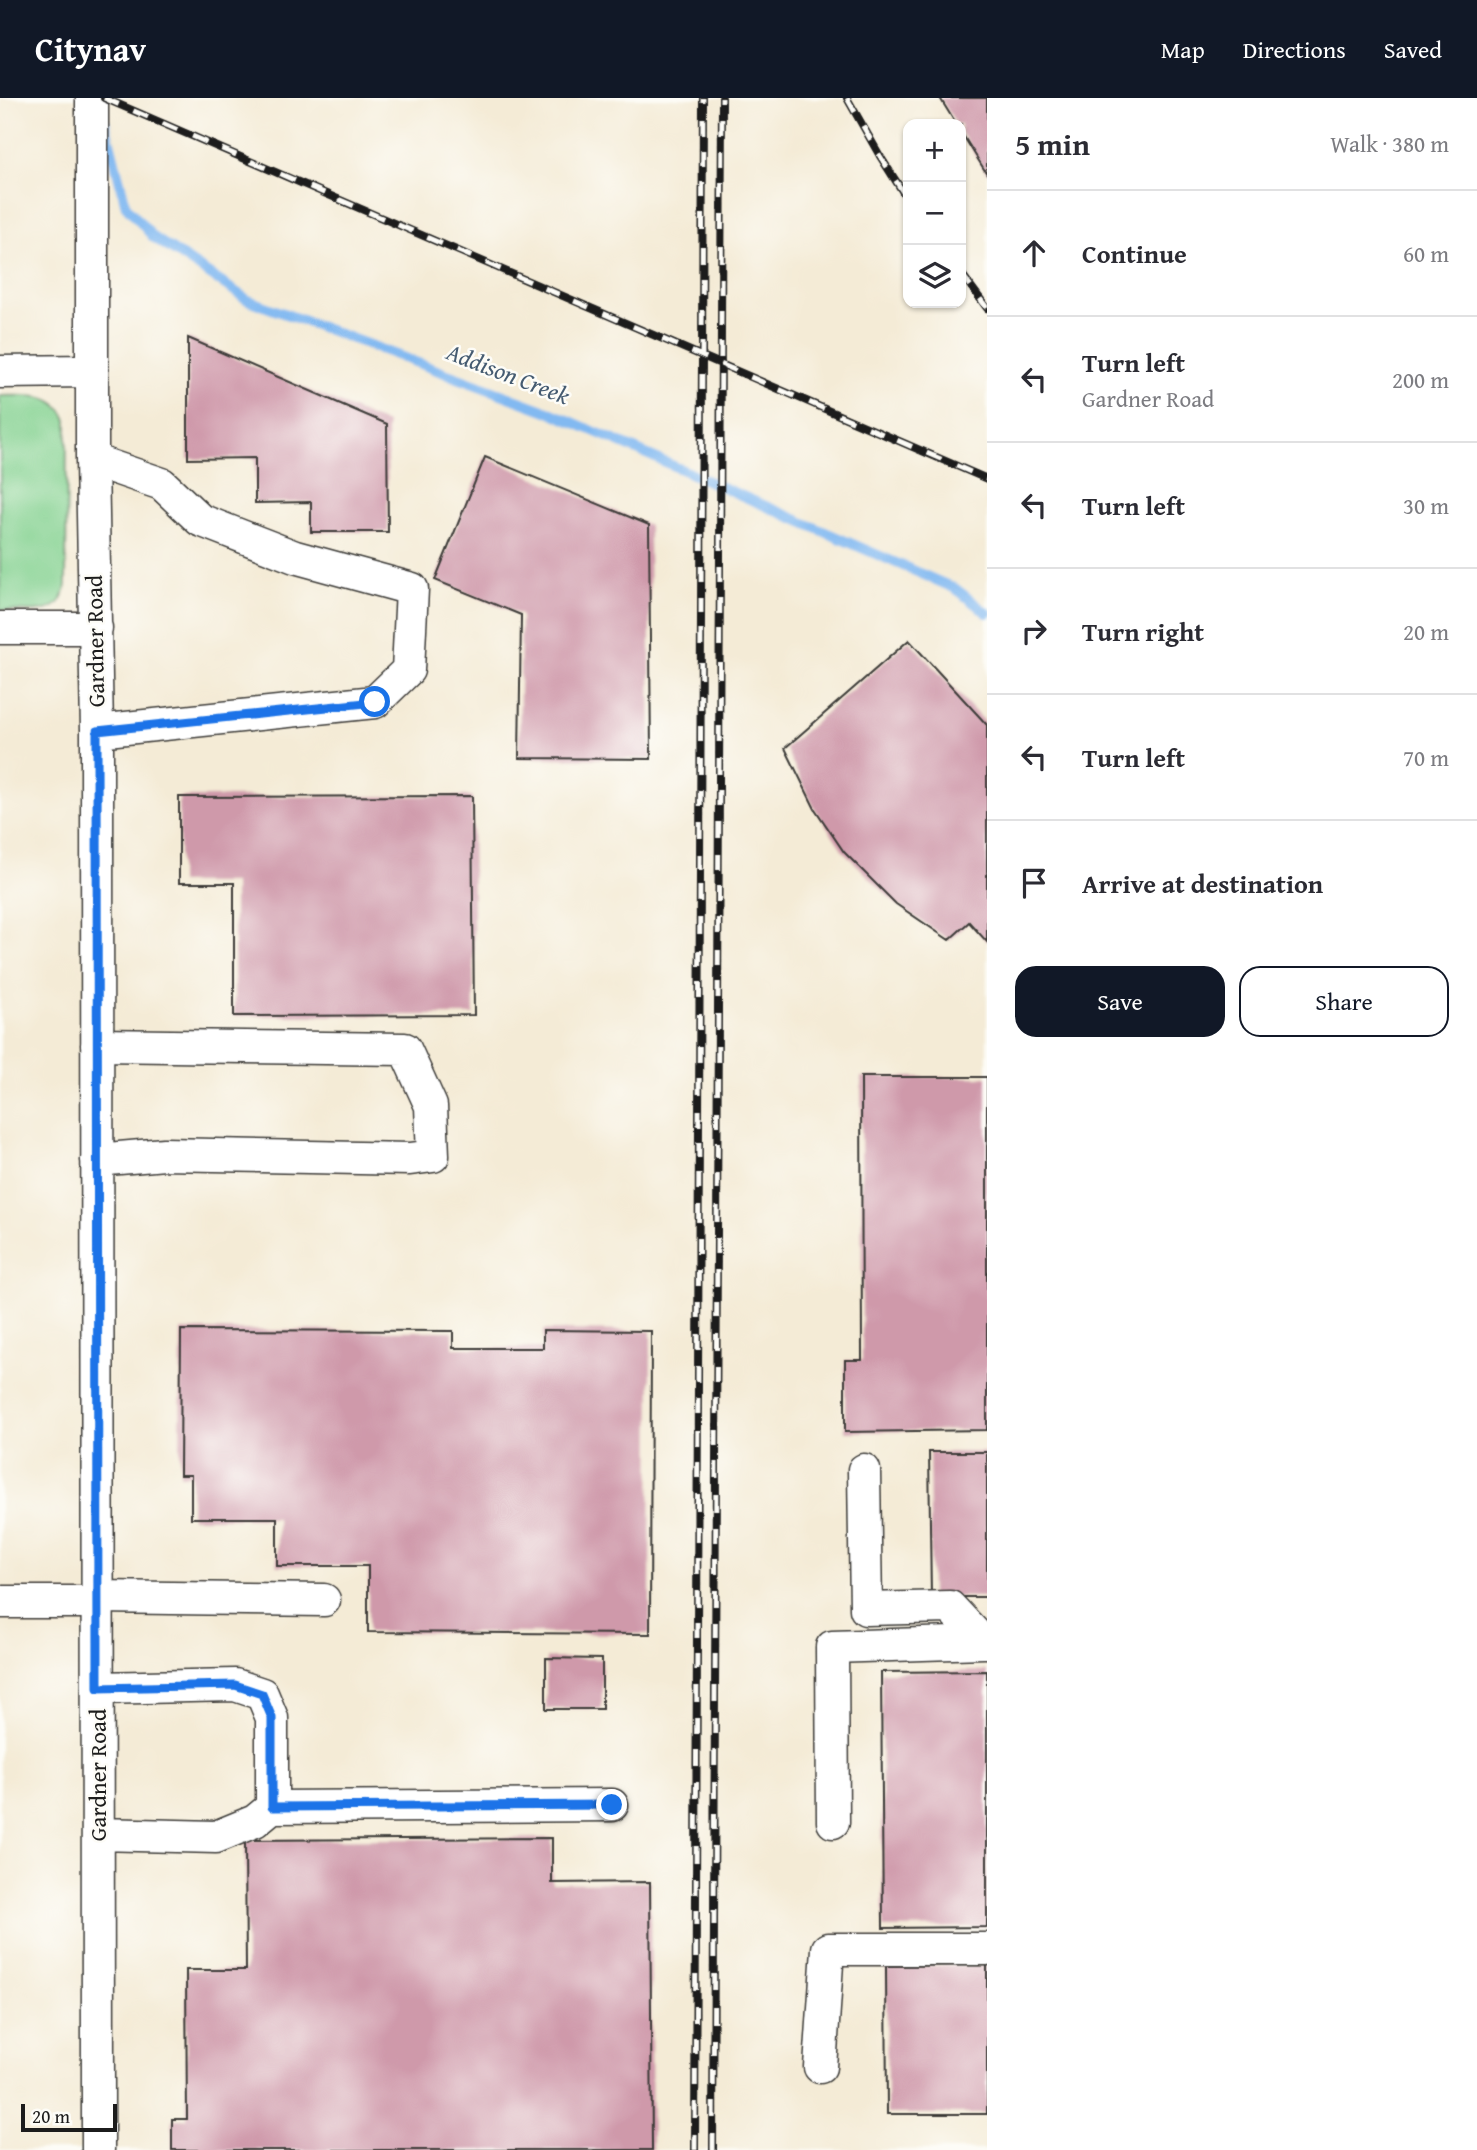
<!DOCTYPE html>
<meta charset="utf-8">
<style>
body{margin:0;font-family:"Gentium Book Plus",serif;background:#f7f7f7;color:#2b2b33}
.controls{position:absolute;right:21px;top:21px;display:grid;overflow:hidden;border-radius:14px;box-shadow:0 2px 5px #0004}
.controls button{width:63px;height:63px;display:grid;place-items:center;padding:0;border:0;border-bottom:2px solid #e1e1e2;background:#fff;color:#2b2b33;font:35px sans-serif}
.scale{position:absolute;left:21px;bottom:18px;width:96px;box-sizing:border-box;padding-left:7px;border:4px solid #1c1c1c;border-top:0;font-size:19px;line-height:24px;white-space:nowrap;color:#1c1c1c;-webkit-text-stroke:5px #fdfcf7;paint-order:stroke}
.stop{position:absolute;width:21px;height:21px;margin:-16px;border:5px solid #1a73e8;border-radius:50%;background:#fff}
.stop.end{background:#1a73e8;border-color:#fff;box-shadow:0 2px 7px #0008}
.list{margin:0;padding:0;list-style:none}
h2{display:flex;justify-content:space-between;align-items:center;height:91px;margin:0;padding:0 28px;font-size:30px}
h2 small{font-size:23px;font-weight:400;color:#7c7c81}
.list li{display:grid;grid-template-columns:46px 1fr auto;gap:21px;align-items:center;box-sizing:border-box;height:126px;padding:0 28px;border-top:2px solid #e1e1e2}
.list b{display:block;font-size:26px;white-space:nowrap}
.list p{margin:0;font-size:23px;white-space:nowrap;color:#7c7c81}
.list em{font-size:23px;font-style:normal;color:#7c7c81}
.actions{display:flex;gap:14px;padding:21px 28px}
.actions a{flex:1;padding:16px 0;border:2px solid #111827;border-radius:21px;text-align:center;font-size:24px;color:#111827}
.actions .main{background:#111827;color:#fff}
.icon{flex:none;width:38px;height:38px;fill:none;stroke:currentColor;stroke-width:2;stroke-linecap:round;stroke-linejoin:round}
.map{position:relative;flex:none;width:987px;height:2052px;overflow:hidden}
header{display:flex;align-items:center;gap:42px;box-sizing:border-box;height:98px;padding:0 35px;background:#111827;color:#fff}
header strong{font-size:33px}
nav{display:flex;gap:38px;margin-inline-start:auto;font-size:24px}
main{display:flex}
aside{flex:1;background:#fff}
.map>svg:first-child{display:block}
.green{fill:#83d190;stroke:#507656;stroke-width:2}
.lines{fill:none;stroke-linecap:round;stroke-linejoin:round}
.stream{stroke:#82b9f1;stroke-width:10}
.building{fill:#cf99aa}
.minor-casing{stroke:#3c3b38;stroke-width:35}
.minor{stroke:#fff;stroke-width:32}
.rail-casing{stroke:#1c1c1c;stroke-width:8}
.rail{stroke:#fdfcf7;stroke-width:5;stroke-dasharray:16;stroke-linecap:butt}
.route{stroke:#1a73e8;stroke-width:9}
.labels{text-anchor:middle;stroke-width:5;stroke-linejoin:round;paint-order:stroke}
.street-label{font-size:23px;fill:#1c1c1c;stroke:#fdfcf7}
.water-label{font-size:24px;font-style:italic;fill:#455b71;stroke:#fdfcf7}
</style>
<header>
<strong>Citynav</strong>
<nav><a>Map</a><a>Directions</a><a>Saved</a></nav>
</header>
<main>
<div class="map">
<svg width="987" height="2052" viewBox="0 0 987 2052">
<rect width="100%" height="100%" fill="#fdfcf7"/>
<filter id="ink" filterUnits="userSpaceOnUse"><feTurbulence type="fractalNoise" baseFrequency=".0143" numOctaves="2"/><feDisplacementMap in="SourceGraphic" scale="14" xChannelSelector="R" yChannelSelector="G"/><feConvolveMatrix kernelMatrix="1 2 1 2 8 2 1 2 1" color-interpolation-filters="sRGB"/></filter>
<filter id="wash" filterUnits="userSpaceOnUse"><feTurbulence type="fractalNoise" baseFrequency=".00686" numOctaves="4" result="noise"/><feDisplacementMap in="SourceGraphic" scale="28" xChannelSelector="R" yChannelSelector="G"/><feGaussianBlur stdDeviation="1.57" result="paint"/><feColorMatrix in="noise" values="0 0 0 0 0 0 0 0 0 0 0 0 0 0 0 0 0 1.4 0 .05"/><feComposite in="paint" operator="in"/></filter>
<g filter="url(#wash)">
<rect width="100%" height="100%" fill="#f4ebd6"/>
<path class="green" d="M0,298C26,298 56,293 67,322L66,487C62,522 26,513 0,512Z"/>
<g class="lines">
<path class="stream" d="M105,24L126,108L153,139L248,202L552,315L956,491L987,515"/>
</g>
<g id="blocks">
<path class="building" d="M940,0H987V76L961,34V26H956Z
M188,240L387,326L388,434H311V404L255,405V360L188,361Z
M485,359L649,427L651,661L519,660L521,517L435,482Z
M909,542L987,627V844L969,824L949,842L896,806L844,754L815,711L785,650Z
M472,698L474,917L234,918V785H179V699Z
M861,979H987V1332L845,1334V1262H862Z
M181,1232L453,1233V1250H543V1232L651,1233L650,1536L368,1534V1468H277V1420H191V1377H180Z
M929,1354H987V1499H931Z
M546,1560L602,1561V1611H546Z
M987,1573V1829L883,1830L881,1574Z
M552,1740V1785L650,1784L652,2052H172V2021H187L186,1872H246L245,1742Z
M987,1867V2016H887L886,1868Z"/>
</g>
</g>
<g filter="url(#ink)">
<use href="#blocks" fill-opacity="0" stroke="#3c3b38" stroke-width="2"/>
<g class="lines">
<defs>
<path id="minor" d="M92,0V362L97,633L98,2052
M0,274L91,273
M92,362L162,386L200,422L295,459L412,491L408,572L375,604L97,633
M0,530H96
M97,947L405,951L431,1008L433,1058L410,1061L164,1056L97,1062
M864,1372L866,1511L950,1509L983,1544H987
M98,1499L324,1502
M0,1504H98
M98,1590L235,1587L262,1596L272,1620V1709
M833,1724L832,1549L983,1544
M98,1736L216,1739L255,1723L272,1709L612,1707
M820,1969L828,1851H987"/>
</defs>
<use href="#minor" class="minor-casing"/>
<use href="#minor" class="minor"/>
<defs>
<path id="rail" d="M104,0L987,381
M847,0L880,58L908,102
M961,175L987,210
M695,2052L703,0
M713,2052L722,0"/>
</defs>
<use href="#rail" class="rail-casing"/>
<use href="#rail" class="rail"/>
</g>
</g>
<g class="lines" filter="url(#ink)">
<path class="route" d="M375,604L97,633L98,1590L235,1587L262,1596L272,1620V1709L612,1707"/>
</g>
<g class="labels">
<g class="street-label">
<text transform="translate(95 543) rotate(-91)" y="8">Gardner Road</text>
<text transform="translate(98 1677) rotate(-90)" y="8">Gardner Road</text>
</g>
<g class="water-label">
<text transform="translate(508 276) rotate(21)" y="8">Addison Creek</text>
</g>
</g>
</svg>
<div class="controls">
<button>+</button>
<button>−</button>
<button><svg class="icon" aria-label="layers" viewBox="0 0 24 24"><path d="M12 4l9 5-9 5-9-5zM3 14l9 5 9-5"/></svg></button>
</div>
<div class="scale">20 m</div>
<div class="stop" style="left:375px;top:604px"></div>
<div class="stop end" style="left:612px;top:1707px"></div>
</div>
<aside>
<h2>5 min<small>Walk · 380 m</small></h2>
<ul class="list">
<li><svg class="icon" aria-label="ahead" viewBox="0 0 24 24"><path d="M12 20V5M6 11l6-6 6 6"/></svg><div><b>Continue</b></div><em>60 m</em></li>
<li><svg class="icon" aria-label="left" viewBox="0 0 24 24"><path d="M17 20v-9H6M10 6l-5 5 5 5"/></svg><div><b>Turn left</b><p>Gardner Road</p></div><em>200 m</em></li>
<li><svg class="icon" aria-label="left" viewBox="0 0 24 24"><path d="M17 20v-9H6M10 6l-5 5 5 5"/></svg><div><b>Turn left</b></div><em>30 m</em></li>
<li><svg class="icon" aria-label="right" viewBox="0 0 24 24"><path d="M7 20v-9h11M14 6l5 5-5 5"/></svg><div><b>Turn right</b></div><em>20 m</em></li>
<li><svg class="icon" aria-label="left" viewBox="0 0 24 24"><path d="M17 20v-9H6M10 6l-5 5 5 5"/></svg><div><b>Turn left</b></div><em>70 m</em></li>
<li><svg class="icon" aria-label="arrive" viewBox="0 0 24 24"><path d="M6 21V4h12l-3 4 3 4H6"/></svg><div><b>Arrive at destination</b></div></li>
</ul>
<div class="actions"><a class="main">Save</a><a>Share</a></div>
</aside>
</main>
